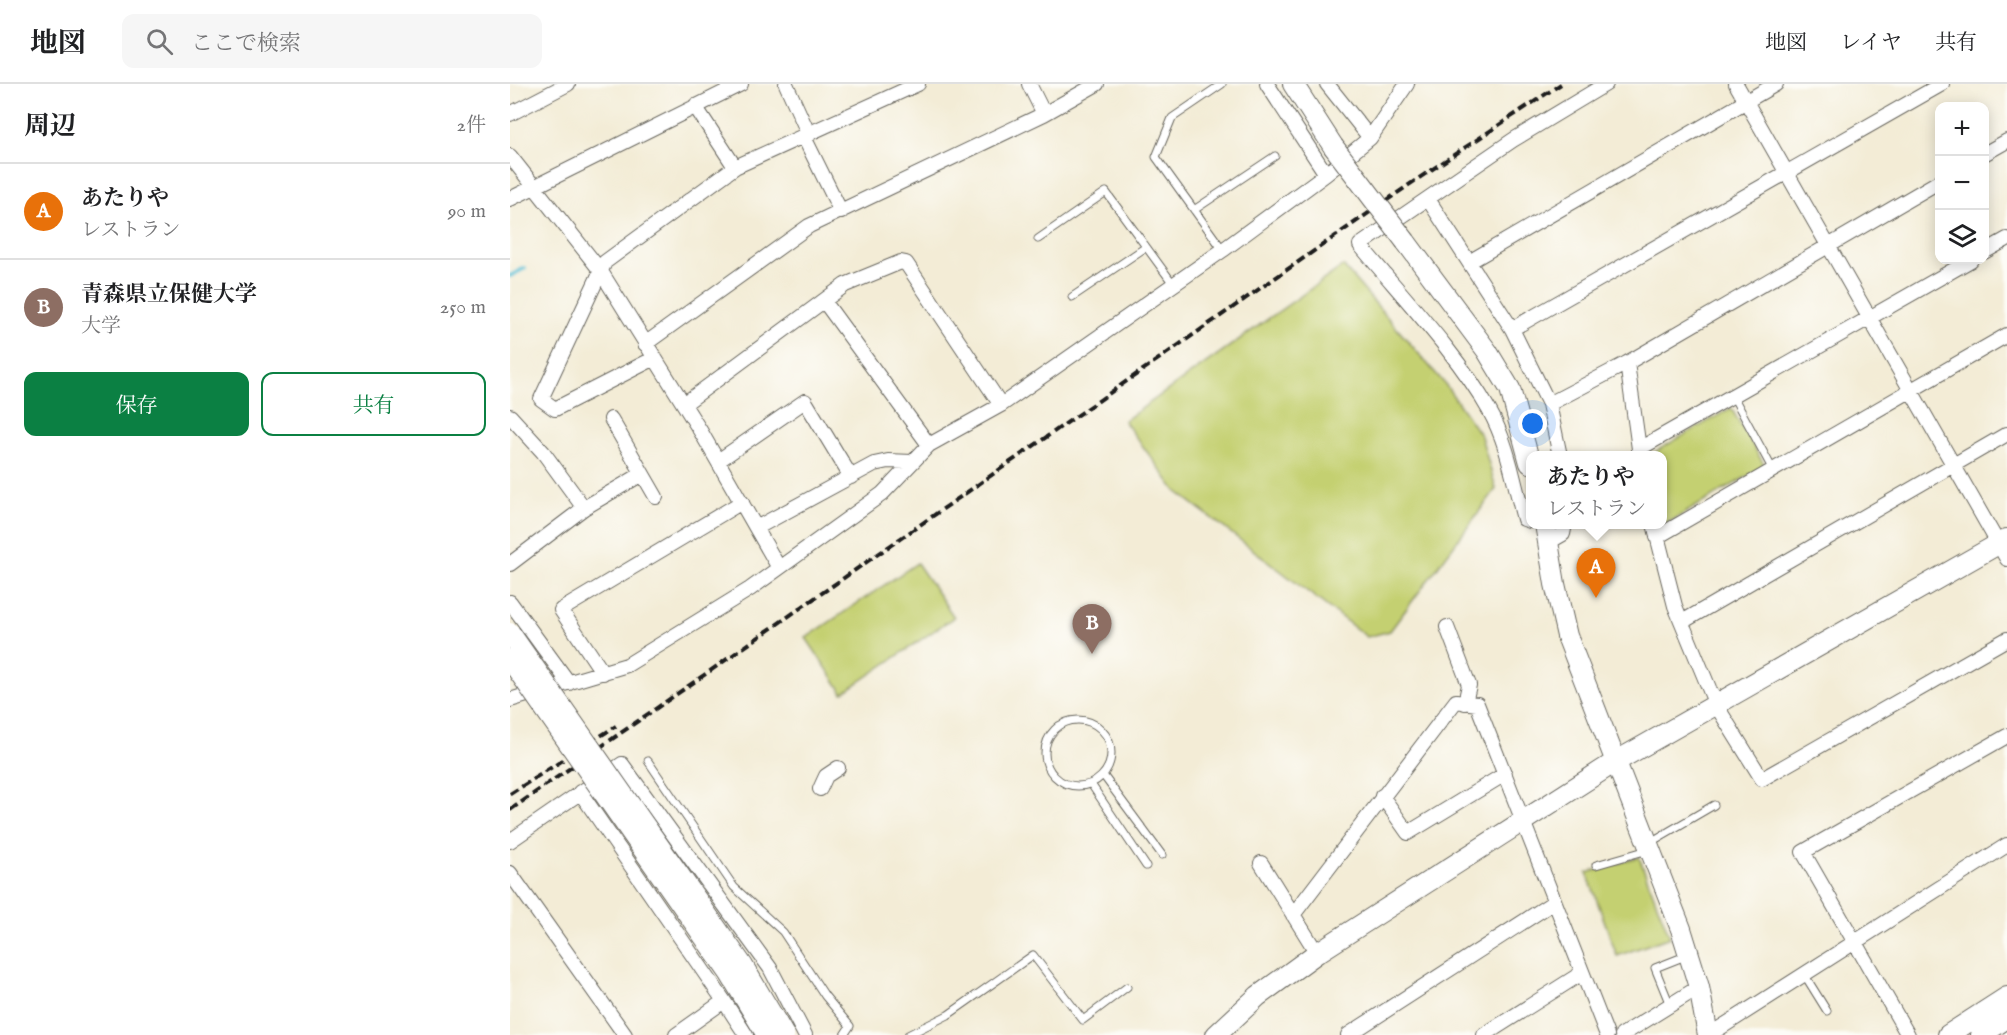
<!DOCTYPE html>
<html lang="ja">
<meta charset="utf-8">
<style>
body{margin:0;font-family:"IM FELL English","Noto Serif JP",serif;background:#f6f6f6;color:#202124}
.controls{position:absolute;right:18px;top:18px;display:grid;overflow:hidden;border-radius:12px;box-shadow:0 3px 15px #0003}
.controls button{width:54px;height:54px;display:grid;place-items:center;padding:0;border:0;border-bottom:2px solid #e0e0e0;background:#fff;color:#202124;font:30px sans-serif}
.you{position:absolute;left:1023px;top:340px;width:21px;height:21px;margin:-15px;border:4px solid #fff;border-radius:50%;background:#1a73e8;box-shadow:0 0 0 9px #1a73e833}
.badge{display:grid;place-items:center;width:39px;height:39px;border-radius:50%;background:#0b8043;color:#fff;font-size:20px;font-weight:700}
.pin{position:absolute;translate:-50% -50px;filter:drop-shadow(0 2px 3px #0008)}
.pin::after{content:'';position:absolute;top:32px;width:21px;height:18px;background:inherit;clip-path:polygon(0 0,100% 0,50% 100%)}
.popup{position:absolute;left:1016px;top:367px;width:141px;height:78px;box-sizing:border-box;display:grid;place-content:center;border-radius:12px;background:#fff;filter:drop-shadow(0 2px 4px #0005);font-size:20px;white-space:nowrap;color:#757577}
.popup b{font-size:22px;color:#202124}
.popup::after{content:'';position:absolute;left:50%;top:100%;margin-left:-12px;border:12px solid transparent;border-top-color:#fff}
.list{margin:0;padding:0;list-style:none}
h2{display:flex;justify-content:space-between;align-items:center;height:78px;margin:0;padding:0 24px;font-size:26px}
h2 small{font-size:20px;font-weight:400;color:#757577}
.list li{display:grid;grid-template-columns:39px 1fr auto;gap:18px;align-items:center;box-sizing:border-box;height:96px;padding:0 24px;border-top:2px solid #e0e0e0}
.list b{display:block;font-size:22px;white-space:nowrap}
.list p{margin:0;font-size:20px;white-space:nowrap;color:#757577}
.list em{font-size:20px;font-style:normal;color:#757577}
.actions{display:flex;gap:12px;padding:18px 24px}
.actions a{flex:1;padding:14px 0;border:2px solid #0b8043;border-radius:12px;text-align:center;font-size:21px;color:#0b8043}
.actions .main{background:#0b8043;color:#fff}
.icon{flex:none;width:33px;height:33px;fill:none;stroke:currentColor;stroke-width:2;stroke-linecap:round;stroke-linejoin:round}
.map{position:relative;flex:none;width:1497px;height:951px;overflow:hidden}
header{display:flex;align-items:center;gap:36px;box-sizing:border-box;height:84px;padding:0 30px;background:#fff;border-bottom:2px solid #e0e0e0}
header strong{font-size:28px}
nav{display:flex;gap:33px;margin-inline-start:auto;font-size:21px}
.search{width:420px;height:54px;background:#f6f6f6;display:flex;align-items:center;gap:15px;box-sizing:border-box;padding:0 21px;border-radius:12px;color:#757577;font-size:22px}
main{display:flex}
aside{flex:1;background:#fff}
.map>svg:first-child{display:block}
.green{fill:#c4d071;stroke:#707646;stroke-width:1.5}
.lines{fill:none;stroke-linecap:round;stroke-linejoin:round}
.stream{stroke:#57bfd5;stroke-width:4}
.lane-casing{stroke:#67655d;stroke-width:9}
.street-casing{stroke:#67655d;stroke-width:16}
.secondary-casing{stroke:#67655d;stroke-width:22}
.lane{stroke:#fff;stroke-width:7}
.street{stroke:#fff;stroke-width:14}
.secondary{stroke:#fff;stroke-width:20}
.rail{stroke:#1c1c1c;stroke-width:4;stroke-dasharray:9 4.5;stroke-linecap:butt}
.secondary-bridge-casing{stroke:#67655d;stroke-width:22;stroke-linecap:butt}
.secondary-bridge{stroke:#fff;stroke-width:20}
</style>
<header>
<strong>地図</strong>
<div class="search"><svg class="icon" aria-label="search" viewBox="0 0 24 24"><circle cx="10" cy="10" r="6"/><path d="M15 15l6 6"/></svg>ここで検索</div>
<nav><a>地図</a><a>レイヤ</a><a>共有</a></nav>
</header>
<main>
<aside>
<h2>周辺<small>2件</small></h2>
<ul class="list">
<li><span class="badge" style="background:#e8710a">A</span><div><b>あたりや</b><p>レストラン</p></div><em>90 m</em></li>
<li><span class="badge" style="background:#8d6e63">B</span><div><b>青森県立保健大学</b><p>大学</p></div><em>250 m</em></li>
</ul>
<div class="actions"><a class="main">保存</a><a>共有</a></div>
</aside>
<div class="map">
<svg width="1497" height="951" viewBox="0 0 1497 951">
<rect width="100%" height="100%" fill="#fdfcf7"/>
<filter id="ink" filterUnits="userSpaceOnUse"><feTurbulence type="fractalNoise" baseFrequency=".0167" numOctaves="2"/><feDisplacementMap in="SourceGraphic" scale="12" xChannelSelector="R" yChannelSelector="G"/><feConvolveMatrix kernelMatrix="1 2 1 2 8 2 1 2 1" color-interpolation-filters="sRGB"/></filter>
<filter id="wash" filterUnits="userSpaceOnUse"><feTurbulence type="fractalNoise" baseFrequency=".008" numOctaves="4" result="noise"/><feDisplacementMap in="SourceGraphic" scale="24" xChannelSelector="R" yChannelSelector="G"/><feGaussianBlur stdDeviation="1.35" result="paint"/><feColorMatrix in="noise" values="0 0 0 0 0 0 0 0 0 0 0 0 0 0 0 0 0 1.4 0 .05"/><feComposite in="paint" operator="in"/></filter>
<g filter="url(#wash)">
<rect width="100%" height="100%" fill="#f3ecd6"/>
<path class="green" d="M833,182L935,300L971,352L986,405L880,547L857,553L666,407L614,337Z
M1221,324L1255,382L1158,439L1152,437V372H1143L1146,367Z
M407,479L444,533L333,609L296,554Z
M1129,773L1160,853L1107,872L1077,789Z"/>
<g class="lines">
<path class="stream" d="M0,192L15,184"/>
</g>
</g>
<g filter="url(#ink)">
<g class="lines">
<defs>
<path id="lane" d="M712,0L662,34L646,73L713,166
M684,126L765,72
M528,155L596,108L664,201
M562,213L636,163
M1223,312L1263,386
M535 669a33 33 0 1 1 66 0a33 33 0 1 1-66 0Z
M138,677L224,803L273,848L315,912L340,942L334,951
M593,691L652,771
M581,700L636,782
M1139,759L1204,721
M1086,781L1138,766
M1294,890L1317,927
M1160,921L1145,884L1178,871
M398,951L438,931L523,871L573,936L617,903"/>
<path id="street" d="M276,0L299,51
M519,0L534,30
M757,0L816,90
M817,0L860,54
M1226,0L1497,475
M185,22L225,83
M0,30L58,0
M294,53L331,128
M1474,70L1497,57
M0,72L90,186L191,348L269,484
M0,115L231,0
M918,115L1002,245L1039,320
M1474,168L1497,155
M959,178L1266,0
M314,217L419,361
M1002,245L1432,0
M135,260L299,142L534,30L587,0
M143,275L45,325L31,315L95,178L225,83L408,0
M1117,279L1130,372
M174,320L335,201L391,178L396,179L491,321
M0,332L33,368L74,424
M101,335L146,413
M1129,365L1461,176
M1050,372L1039,320L1117,279L1430,97
M208,377L295,317L341,393
M1020,437L1014,435C1004,399 998,359 979,326C947,269 892,212 850,161L1003,56L1096,0
M1144,440L1165,522L1206,621L1252,695L1497,555
M246,444L364,380L378,377L402,378
M1147,453L1497,251
M1039,458L1053,450L1055,440
M0,480L74,424L132,390
M0,518L59,599
M1172,538L1497,350
M937,543L959,601L955,619
M93,589L51,526L232,418
M0,616L117,581L240,505L372,410L419,361L491,321L713,166L816,90L860,54L897,0
M310,705L316,692L328,684
M70,708L214,917L166,951
M872,712L898,749L995,690
M0,757L112,680L260,884L295,951
M751,779L807,869
M0,789L115,951
M783,831L946,617L967,620L1097,951
M214,917L236,951
M838,951L1044,818
M974,951L1072,889
M1112,951L1189,903
M1199,951L1497,761
M1398,951L1293,768L1497,652"/>
<path id="secondary" d="M783,0L823,62
M896,158L977,267L1000,305L1020,379
M1035,440L1045,500L1057,552L1171,845L1189,903L1198,951
M706,951L748,912L807,869L1105,678L1497,455
M1438,951L1497,913
M1471,951L1497,934"/>
</defs>
<use href="#lane" class="lane-casing"/>
<use href="#street" class="street-casing"/>
<use href="#secondary" class="secondary-casing"/>
<use href="#lane" class="lane"/>
<use href="#street" class="street"/>
<use href="#secondary" class="secondary"/>
<path class="rail" d="M0,710L106,642
M0,726L906,96L1051,0"/>
<defs>
<path id="secondary-bridge" d="M823,62L896,158
M0,549L233,882L274,951
M0,575L220,890L257,951"/>
</defs>
<use href="#secondary-bridge" class="secondary-bridge-casing"/>
<use href="#secondary-bridge" class="secondary-bridge"/>
</g>
</g>
</svg>
<div class="controls">
<button>+</button>
<button>−</button>
<button><svg class="icon" aria-label="layers" viewBox="0 0 24 24"><path d="M12 4l9 5-9 5-9-5zM3 14l9 5 9-5"/></svg></button>
</div>
<div class="you"></div>
<div class="pin badge" style="left:1086px;top:514px;background:#e8710a">A</div>
<div class="popup"><b>あたりや</b>レストラン</div>
<div class="pin badge" style="left:582px;top:570px;background:#8d6e63">B</div>
</div>
</main>
